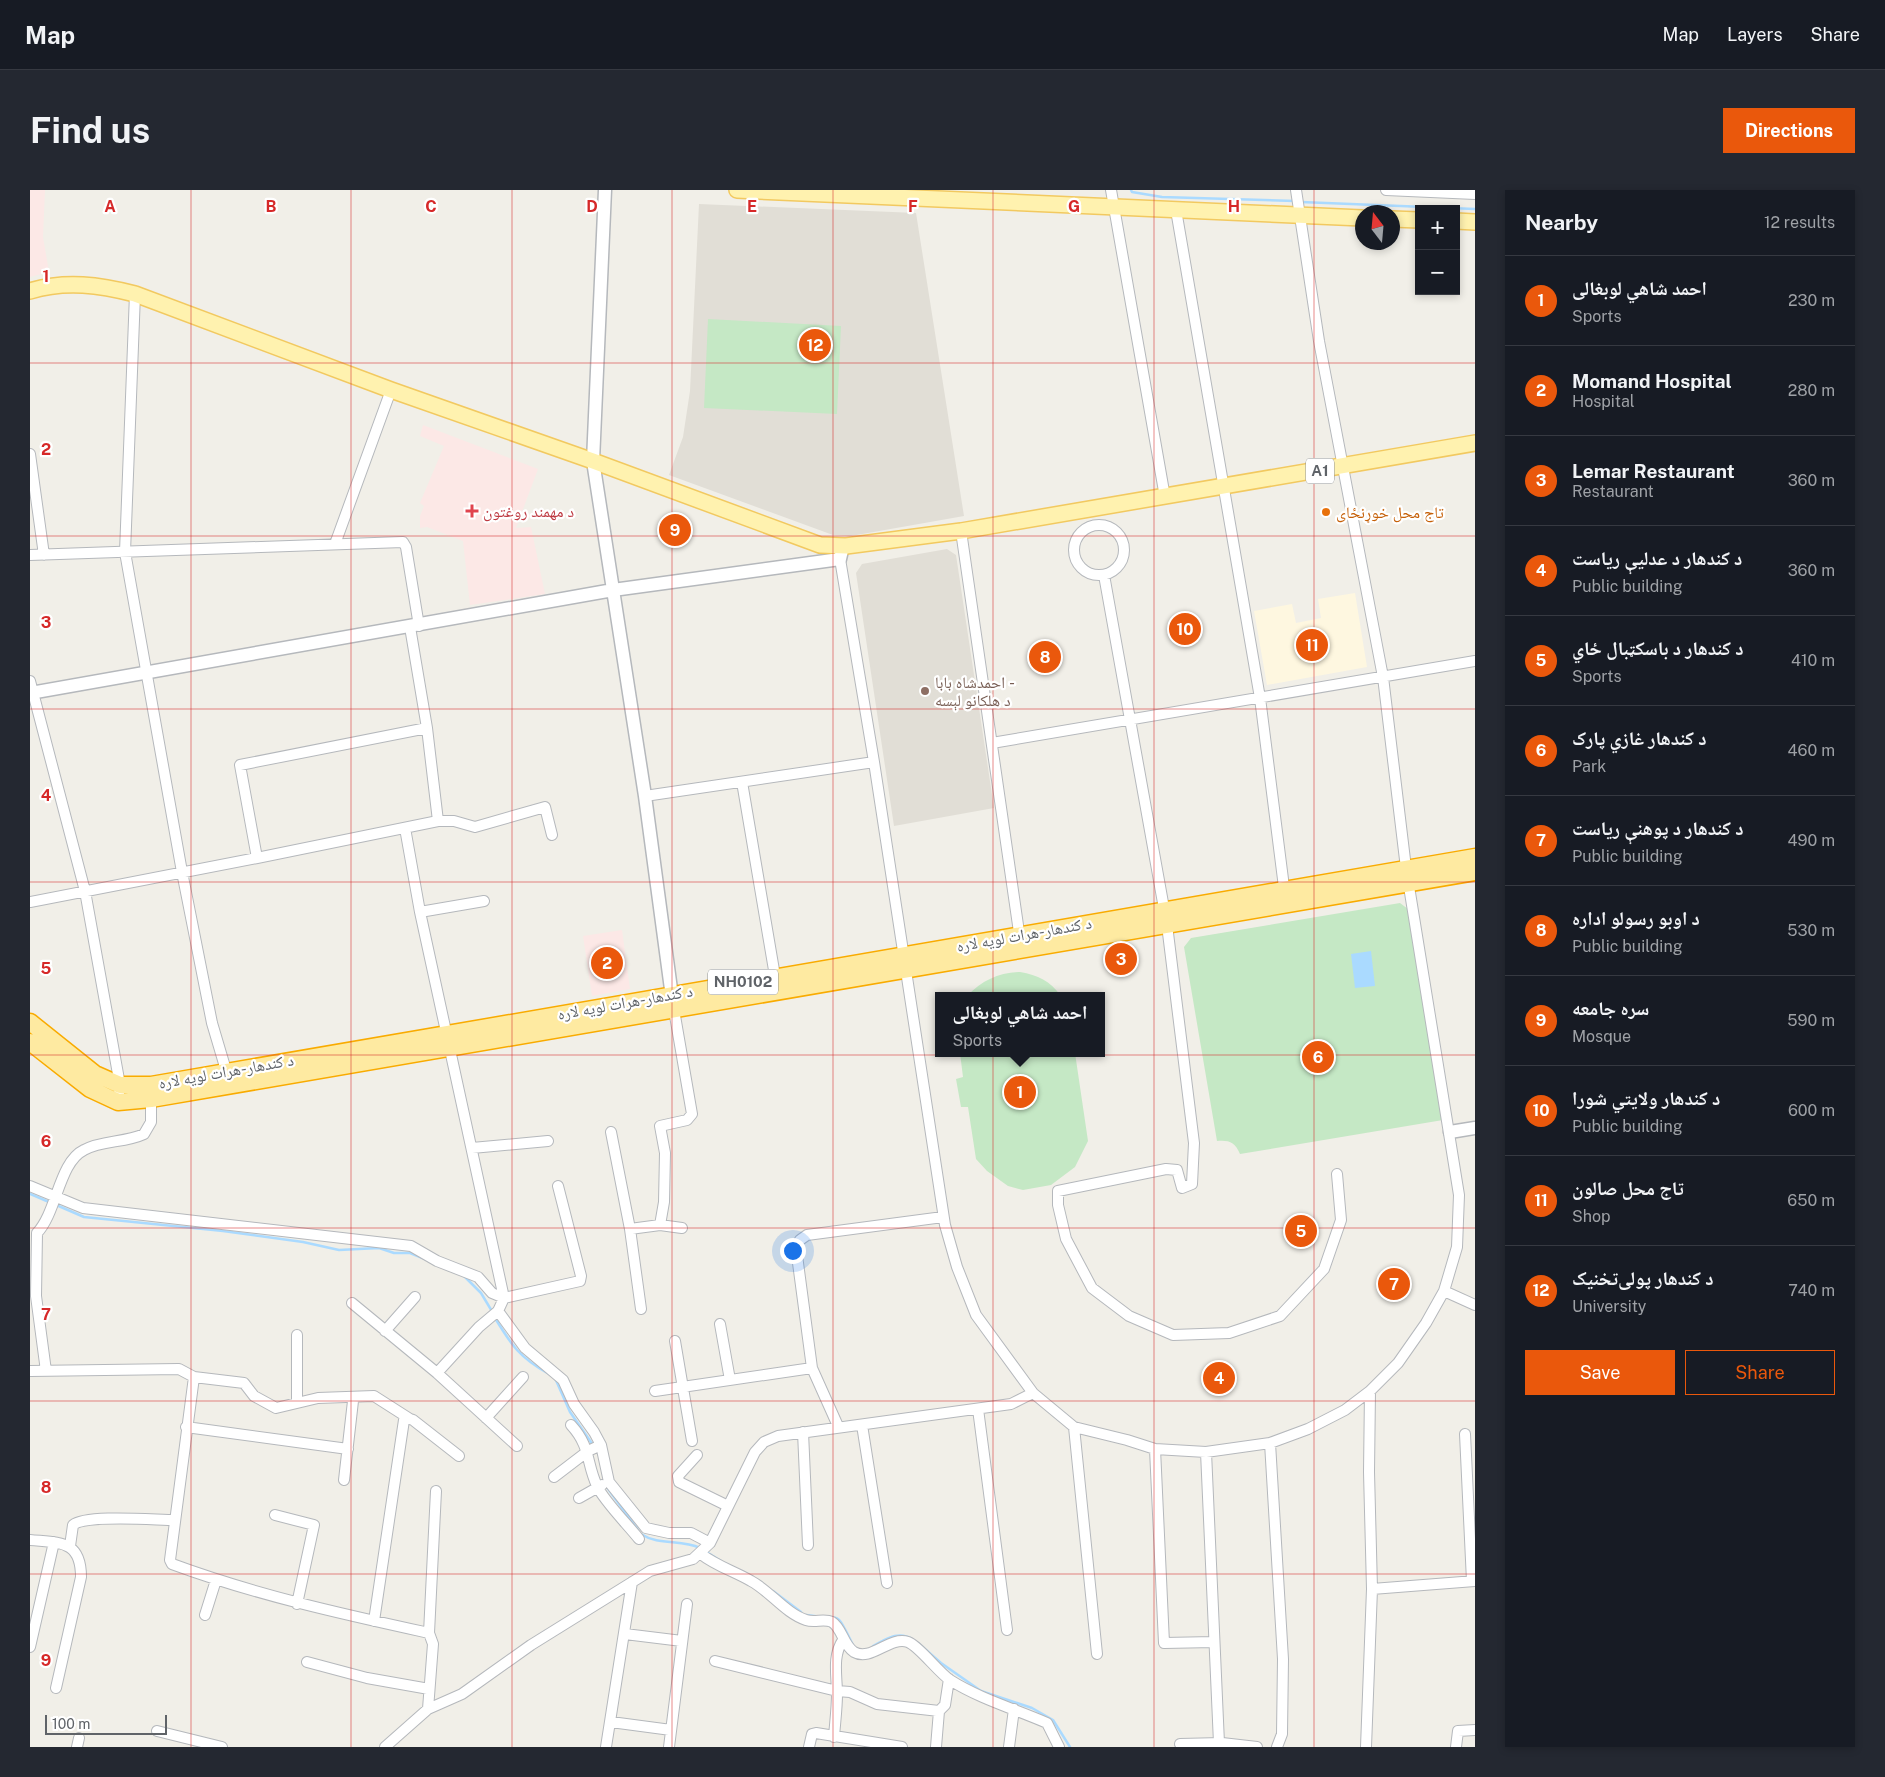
<!DOCTYPE html>
<meta charset="utf-8">
<style>
body{margin:0;font-family:"Public Sans","Noto Naskh Arabic",sans-serif;background:#242831;color:#f1f3f6}
.controls{position:absolute;right:15px;top:15px;display:grid;overflow:hidden;border-radius:0px;box-shadow:0 2px 8px #0003}
.controls button{width:45px;height:45px;display:grid;place-items:center;padding:0;border:0;border-bottom:1px solid #363941;background:#171b24;color:#f1f3f6;font:25px sans-serif}
.compass{position:absolute;left:1325px;top:15px;width:45px;height:45px;border-radius:50%;background:#171b24;box-shadow:0 2px 8px #0003;rotate:344deg}
.scale{position:absolute;left:15px;bottom:12px;width:122px;box-sizing:border-box;padding-left:5px;border:2px solid #5f6368;border-top:0;font-size:14px;line-height:18px;white-space:nowrap;color:#5f6368;-webkit-text-stroke:4px #fff;paint-order:stroke}
.you{position:absolute;left:762px;top:1060px;width:18px;height:18px;margin:-12px;border:4px solid #fff;border-radius:50%;background:#1a73e8;box-shadow:0 0 0 8px #1a73e833}
.badge{display:grid;place-items:center;width:32px;height:32px;border-radius:50%;background:#ea580c;color:#fff;font-size:16px;font-weight:700}
.pin{position:absolute;translate:-50% -50%;border:2px solid #fff;box-shadow:0 1px 5px #0006}
.popup{position:absolute;left:905px;top:802px;width:170px;height:65px;box-sizing:border-box;display:grid;place-content:center;border-radius:0px;background:#171b24;filter:drop-shadow(0 1px 4px #0005);font-size:16px;white-space:nowrap;color:#9ea1a6}
.popup b{font-size:19px;color:#f1f3f6}
.popup::after{content:'';position:absolute;left:50%;top:100%;margin-left:-10px;border:10px solid transparent;border-top-color:#171b24}
.list{margin:0;padding:0;list-style:none}
h2{display:flex;justify-content:space-between;align-items:center;height:65px;margin:0;padding:0 20px;font-size:21px}
h2 small{font-size:16px;font-weight:400;color:#9ea1a6}
.list li{display:grid;grid-template-columns:32px 1fr auto;gap:15px;align-items:center;box-sizing:border-box;height:90px;padding:0 20px;border-top:1px solid #363941}
.list b{display:block;font-size:19px;white-space:nowrap}
.list p{margin:0;font-size:16px;white-space:nowrap;color:#9ea1a6}
.list em{font-size:16px;font-style:normal;color:#9ea1a6}
.actions{display:flex;gap:10px;padding:15px 20px}
.actions a{flex:1;padding:11px 0;border:1px solid #ea580c;border-radius:0px;text-align:center;font-size:18px;color:#ea580c}
.actions .main{background:#ea580c;color:#fff}
.map{position:relative;flex:none;width:1445px;height:1557px;overflow:hidden;border-radius:0px}
header{display:flex;align-items:center;gap:30px;box-sizing:border-box;height:70px;padding:0 25px;background:#171b24;border-bottom:1px solid #363941}
header strong{font-size:24px}
nav{display:flex;gap:28px;margin-inline-start:auto;font-size:18px}
.intro{display:flex;align-items:center;justify-content:space-between;box-sizing:border-box;height:120px;padding:0 30px}
h1{margin:0;font-size:35px}
.button{padding:12px 22px;border-radius:0px;background:#ea580c;color:#fff;font-size:18px;font-weight:700}
main{display:flex;gap:30px;padding:0 30px}
aside{flex:1;background:#171b24;border-radius:0px;box-shadow:0 2px 8px #0003}
.map>svg:first-child{display:block}
.commercial{fill:#fef7e0}
.education{fill:#e1ded6}
.medical{fill:#fce8e6}
.green{fill:#c5e8c5}
.water{fill:#aadaff}
.lines{fill:none;stroke-linecap:round;stroke-linejoin:round}
.stream{stroke:#aadaff;stroke-width:2.5}
.minor-casing{stroke:#b5b8bc;stroke-width:12}
.tertiary-casing{stroke:#b5b8bc;stroke-width:15}
.primary-casing{stroke:#f2c960;stroke-width:18}
.trunk-casing{stroke:#f9ab00;stroke-width:19}
.minor{stroke:#fff;stroke-width:10}
.tertiary{stroke:#fff;stroke-width:12}
.primary{stroke:#fff2af;stroke-width:15}
.trunk{stroke:#feeaa1;stroke-width:16}
.grid{fill:none;stroke:#d62828;stroke-width:1;stroke-opacity:0.55}
.health-dot{fill:#e0444e;stroke:#fff;stroke-width:2}
.food-dot{fill:#e8710a;stroke:#fff;stroke-width:2}
.education-dot{fill:#8d6e63;stroke:#fff;stroke-width:2}
.labels{text-anchor:middle;stroke-width:4.5;stroke-linejoin:round;paint-order:stroke}
.shield{fill:#fff;stroke:#8f9295;stroke-width:1}
.shield-label{font-size:15px;font-weight:bold;fill:#5f6368}
.health-label{font-size:16px;fill:#be3a42;stroke:#fff;text-anchor:start}
.food-label{font-size:16px;fill:#c56008;stroke:#fff;text-anchor:start}
.education-label{font-size:16px;fill:#785e54;stroke:#fff;text-anchor:start}
.street-label{font-size:16px;fill:#5f6368;stroke:#fff}
.grid-label{font-size:16px;text-anchor:middle;font-weight:bold;fill:#d62828;stroke:#fff;stroke-width:4.5;stroke-linejoin:round;paint-order:stroke}
</style>
<header>
<strong>Map</strong>
<nav><a>Map</a><a>Layers</a><a>Share</a></nav>
</header>
<div class="intro"><h1>Find us</h1><a class="button">Directions</a></div>
<main>
<div class="map">
<svg width="1445" height="1557" viewBox="0 0 1445 1557">
<rect width="100%" height="100%" fill="#f1efe8"/>
<path class="commercial" d="M1325,403L1337,477L1237,495L1224,421L1262,414L1266,433L1291,428L1288,409Z"/>
<path class="education" d="M669,14L886,23L934,326L821,346L803,345L639,285L653,247L660,201Z
M917,359L926,365L964,618L864,636L826,383L832,374Z"/>
<path class="medical" d="M0,0H15L13,47L19,82L0,87Z
M393,235L508,279L486,338L501,337L515,404L440,415L433,351L397,337L390,338V326L394,316L390,313L414,256L390,246Z
M592,740L600,799L562,806L553,746Z"/>
<path class="green" d="M678,129L811,136L807,224L674,218Z
M1370,713L1378,719L1413,930L1210,964C1205,952 1199,950 1187,951L1154,757L1161,748Z
M990,782C1008,785 1020,791 1031,806H937C953,790 968,783 990,782Z
M930,863H1045L1058,951L1045,977L1021,995L993,1000L978,996L957,981L946,969L938,917H931L926,889L933,887Z"/>
<path class="water" d="M1341,761L1345,796L1325,798L1321,764Z"/>
<g class="lines">
<path class="stream" d="M1101,0L1102,2L1132,7L1265,11
M1271,12L1445,19
M0,1004L19,1012
M24,1014L54,1027L193,1041L273,1052L309,1060L349,1058L364,1063H380L395,1069
M434,1086L451,1103L463,1123
M465,1128C482,1156 490,1168 519,1184
M525,1188L540,1222L563,1255
M576,1296L608,1340
M611,1344C629,1356 651,1349 670,1358
M675,1361L691,1371
M712,1381L731,1392
M743,1401L771,1422
M776,1425C813,1431 804,1417 823,1455
M888,1453L911,1473L951,1501L1002,1518L1023,1530L1040,1557
M843,1456C855,1450 868,1440 882,1449"/>
<defs>
<path id="minor" d="M1081,0L1135,307
M1356,0L1445,4
M1146,20L1230,508L1255,705
M105,104L95,362L152,682L182,833L198,887
M0,264L14,365
M1044 360a25 25 0 1 1 50 0a25 25 0 1 1-50 0Z
M931,341L990,749
M305,354L361,200
M0,365L373,352L376,357L389,436
M810,369L844,572L915,1035L927,1077L946,1125L1003,1203L1044,1237L1097,1250L1125,1259L1176,1262L1240,1253L1278,1239L1315,1220L1340,1201L1368,1173L1396,1133L1414,1101L1427,1057L1429,1005L1376,678L1353,487L1289,151L1266,0
M1074,385L1137,735L1164,953L1162,994L1152,998L1147,980L1136,979L1028,1001V1015L1036,1049L1062,1098L1099,1126L1143,1145L1199,1143L1250,1126L1294,1079L1311,1030L1307,984
M0,491L55,701L90,895L88,912
M962,553L1445,471
M712,592L745,786
M615,606L844,572
M408,631H424L445,637L515,617L522,645
M375,638L390,722L474,1108L468,1121L449,1137L407,1183
M227,668L210,575L397,538
M0,712L227,668L408,631L397,538L380,437
M390,722L454,711
M581,942L600,1039L611,1119
M442,958L518,951
M0,996L53,1018L381,1056L407,1071L448,1087L462,1103L474,1108L550,1091L551,1086L528,996
M630,1035L634,1012L635,963L630,936L657,930L662,924L644,820
M600,1039L630,1035L652,1038
M1414,1101L1445,1115
M322,1113L407,1183L487,1256
M468,1121L495,1158L533,1190L544,1214L564,1242L571,1255L579,1292L616,1338L639,1343H661L680,1353
M690,1134L700,1190
M355,1141L385,1107
M267,1145V1212
M645,1151L662,1251
M0,1181L149,1179L164,1187L214,1193L224,1206L246,1218L288,1208L344,1206L380,1229
M16,1181L6,1106L7,1043C27,1022 29,972 54,960C72,950 95,953 114,944L121,932V909
M164,1187L140,1370L142,1374C226,1405 312,1424 399,1443L403,1454L398,1519
M625,1201L782,1178
M948,1219L977,1440
M456,1228L493,1187
M541,1235C561,1257 556,1272 567,1296C574,1311 598,1335 609,1349
M832,1235L857,1393
M808,1236L782,1178L766,1058L770,1050L777,1045L913,1027
M156,1237L318,1259
M1044,1237L1067,1464
M773,1242L778,1355
M1435,1244L1442,1391
M1240,1253L1253,1469L1252,1544L1247,1557
M1125,1259L1134,1453L1184,1452
M1176,1262L1189,1553
M667,1265L648,1286L649,1292L698,1316
M524,1287L558,1261L571,1255
M314,1290L323,1211
M549,1308L572,1295
M245,1325L284,1335L267,1414
M0,1350C30,1353 51,1350 51,1387L26,1498
M40,1356L43,1335C56,1324 125,1330 145,1330
M671,1364C686,1376 704,1381 721,1391C740,1401 755,1423 776,1430C785,1433 794,1428 802,1432C812,1438 813,1455 824,1462C841,1472 859,1446 878,1452C889,1456 908,1482 920,1490C950,1509 985,1519 1017,1533L1029,1557
M1342,1399L1445,1391
M175,1425L186,1390
M344,1431L374,1230L377,1228L383,1230L429,1266
M399,1443L406,1301
M595,1444L652,1451
M0,1457L24,1352
M685,1471L807,1501L820,1502L847,1514L909,1521
M277,1472L337,1488L399,1499
M581,1532L641,1540
M127,1541L192,1557
M804,1547C805,1533 807,1518 807,1504C807,1486 802,1466 813,1450
M1150,1554L1192,1553L1227,1557
M47,1557L49,1548
M355,1557L398,1519L432,1504L501,1455L620,1381L663,1369L680,1353L725,1262L734,1252L748,1246L981,1214L1003,1203
M576,1557L602,1392
M639,1557L657,1414
M779,1557L782,1544L786,1543L872,1557
M906,1557L909,1521L915,1515L919,1489
M979,1557L984,1519
M1336,1557L1342,1399L1339,1282L1340,1201
M1426,1557L1428,1541L1445,1540"/>
<path id="tertiary" d="M575,0L563,271L615,606L643,814
M0,503L583,400L810,369L813,356
M1420,942L1445,938"/>
<path id="primary" d="M707,0L1332,28
M1362,29L1389,30
M1426,31L1445,32
M0,101C36,90 70,95 105,104L361,200L563,271L790,355L816,356L931,341L1445,253"/>
<path id="trunk" d="M0,832L65,884L90,895H121L1445,667
M0,852L60,899L88,912L121,909L1445,682"/>
</defs>
<use href="#minor" class="minor-casing"/>
<use href="#tertiary" class="tertiary-casing"/>
<use href="#primary" class="primary-casing"/>
<use href="#trunk" class="trunk-casing"/>
<use href="#minor" class="minor"/>
<use href="#tertiary" class="tertiary"/>
<use href="#primary" class="primary"/>
<use href="#trunk" class="trunk"/>
</g>
<path class="grid" d="M161,0V1557M321,0V1557M482,0V1557M642,0V1557M803,0V1557M963,0V1557M1124,0V1557M1284,0V1557M0,173H1445M0,346H1445M0,519H1445M0,692H1445M0,865H1445M0,1038H1445M0,1211H1445M0,1384H1445"/>
<path class="health-dot" d="M439.5 313.5h5v5h5v5h-5v5h-5v-5h-5v-5h5z"/>
<circle class="food-dot" cx="1296" cy="322" r="5"/>
<circle class="education-dot" cx="895" cy="501" r="5"/>
<g class="labels">
<g class="shield">
<rect x="1276" y="268.5" width="28" height="25" rx="4"/>
<rect x="678" y="779.5" width="70" height="25" rx="4"/>
</g>
<g class="shield-label">
<text x="1290" y="286">A1</text>
<text x="713" y="797">NH0102</text>
</g>
<g class="health-label">
<text x="453" y="327">د مهمند روغتون</text>
</g>
<g class="food-label">
<text x="1306" y="328">تاج محل خوړنځای</text>
</g>
<g class="education-label">
<text x="905" y="498">احمدشاه بابا -<tspan x="905" dy="18">د هلکانو لېسه</tspan></text>
</g>
<g class="street-label">
<text transform="translate(994 744) rotate(-10)" y="6">د کندهار-هرات لويه لاره</text>
<text transform="translate(595 812) rotate(-10)" y="6">د کندهار-هرات لويه لاره</text>
<text transform="translate(196 881) rotate(-10)" y="6">د کندهار-هرات لويه لاره</text>
</g>
</g>
<g class="grid-label">
<text x="80" y="22">A</text>
<text x="241" y="22">B</text>
<text x="401" y="22">C</text>
<text x="562" y="22">D</text>
<text x="722" y="22">E</text>
<text x="883" y="22">F</text>
<text x="1044" y="22">G</text>
<text x="1204" y="22">H</text>
<text x="16" y="92">1</text>
<text x="16" y="265">2</text>
<text x="16" y="438">3</text>
<text x="16" y="611">4</text>
<text x="16" y="784">5</text>
<text x="16" y="957">6</text>
<text x="16" y="1130">7</text>
<text x="16" y="1303">8</text>
<text x="16" y="1476">9</text>
</g>
</svg>
<div class="controls">
<button>+</button>
<button>−</button>
</div>
<svg class="compass" viewBox="-18 -18 36 36"><path d="M0-13l5 13h-10z" fill="#e53935"/><path d="M0 13l5-13h-10z" fill="#9ea1a6"/></svg>
<div class="scale">100 m</div>
<div class="you"></div>
<div class="pin badge" style="left:990px;top:902px">1</div>
<div class="popup"><b>احمد شاهي لوبغالی</b>Sports</div>
<div class="pin badge" style="left:577px;top:773px">2</div>
<div class="pin badge" style="left:1091px;top:769px">3</div>
<div class="pin badge" style="left:1189px;top:1188px">4</div>
<div class="pin badge" style="left:1271px;top:1041px">5</div>
<div class="pin badge" style="left:1288px;top:867px">6</div>
<div class="pin badge" style="left:1364px;top:1094px">7</div>
<div class="pin badge" style="left:1015px;top:467px">8</div>
<div class="pin badge" style="left:645px;top:340px">9</div>
<div class="pin badge" style="left:1155px;top:439px">10</div>
<div class="pin badge" style="left:1282px;top:455px">11</div>
<div class="pin badge" style="left:785px;top:155px">12</div>
</div>
<aside>
<h2>Nearby<small>12 results</small></h2>
<ul class="list">
<li><span class="badge">1</span><div><b>احمد شاهي لوبغالی</b><p>Sports</p></div><em>230 m</em></li>
<li><span class="badge">2</span><div><b>Momand Hospital</b><p>Hospital</p></div><em>280 m</em></li>
<li><span class="badge">3</span><div><b>Lemar Restaurant</b><p>Restaurant</p></div><em>360 m</em></li>
<li><span class="badge">4</span><div><b>د کندهار د عدلیې رياست</b><p>Public building</p></div><em>360 m</em></li>
<li><span class="badge">5</span><div><b>د کندهار د باسکټبال ځاي</b><p>Sports</p></div><em>410 m</em></li>
<li><span class="badge">6</span><div><b>د کندهار غازي پارک</b><p>Park</p></div><em>460 m</em></li>
<li><span class="badge">7</span><div><b>د کندهار د پوهنې رياست</b><p>Public building</p></div><em>490 m</em></li>
<li><span class="badge">8</span><div><b>د اوبو رسولو اداره</b><p>Public building</p></div><em>530 m</em></li>
<li><span class="badge">9</span><div><b>سره جامعه</b><p>Mosque</p></div><em>590 m</em></li>
<li><span class="badge">10</span><div><b>د کندهار ولايتي شورا</b><p>Public building</p></div><em>600 m</em></li>
<li><span class="badge">11</span><div><b>تاج محل صالون</b><p>Shop</p></div><em>650 m</em></li>
<li><span class="badge">12</span><div><b>د کندهار پولی‌تخنیک</b><p>University</p></div><em>740 m</em></li>
</ul>
<div class="actions"><a class="main">Save</a><a>Share</a></div>
</aside>
</main>
